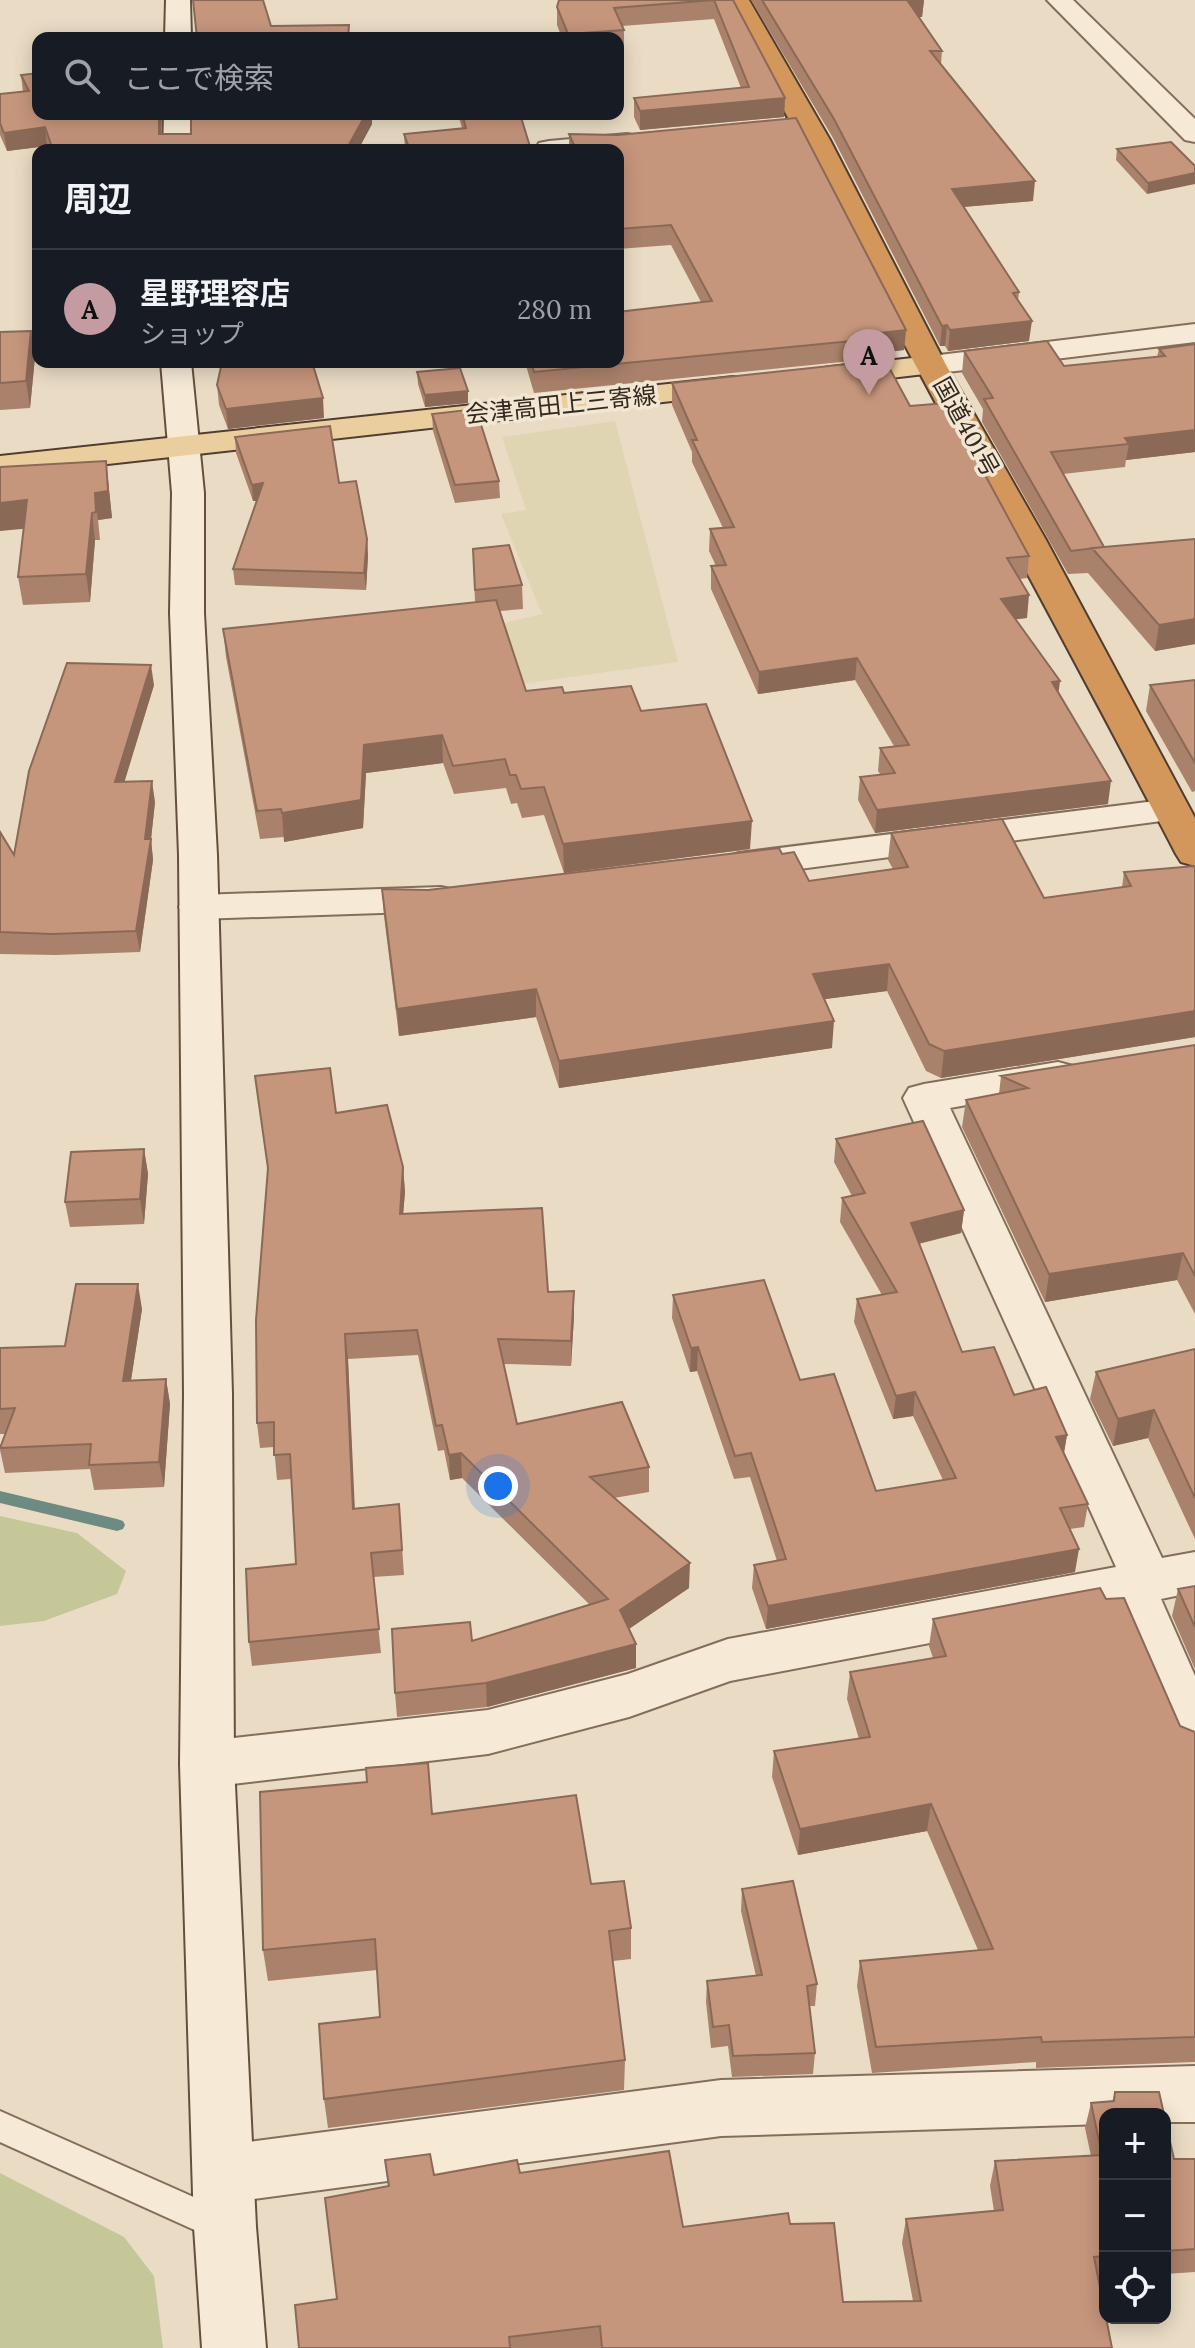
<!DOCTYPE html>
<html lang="ja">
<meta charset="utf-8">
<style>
body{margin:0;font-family:Lora,"Noto Sans JP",serif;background:#20242c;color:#f1f3f6}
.controls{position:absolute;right:24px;bottom:24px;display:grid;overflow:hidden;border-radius:16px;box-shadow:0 4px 20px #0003}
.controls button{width:72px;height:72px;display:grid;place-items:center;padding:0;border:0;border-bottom:2px solid #363941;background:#171b24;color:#f1f3f6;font:40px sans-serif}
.you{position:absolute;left:498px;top:1486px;width:28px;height:28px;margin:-20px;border:6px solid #fff;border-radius:50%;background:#1a73e8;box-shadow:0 0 0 12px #1a73e833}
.badge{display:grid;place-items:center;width:52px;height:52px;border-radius:50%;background:#c49ba0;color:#111;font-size:26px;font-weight:700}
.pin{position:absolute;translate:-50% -66px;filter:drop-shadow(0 2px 4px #0008)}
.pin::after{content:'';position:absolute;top:42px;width:28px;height:24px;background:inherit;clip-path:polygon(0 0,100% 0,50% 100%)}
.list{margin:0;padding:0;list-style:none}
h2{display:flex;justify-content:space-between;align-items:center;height:104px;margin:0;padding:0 32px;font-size:34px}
h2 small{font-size:26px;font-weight:400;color:#9ea1a6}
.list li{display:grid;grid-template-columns:52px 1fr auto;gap:24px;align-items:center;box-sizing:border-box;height:120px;padding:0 32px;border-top:2px solid #363941}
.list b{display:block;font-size:30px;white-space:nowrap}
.list p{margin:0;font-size:26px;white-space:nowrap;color:#9ea1a6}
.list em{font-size:26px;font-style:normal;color:#9ea1a6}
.icon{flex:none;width:44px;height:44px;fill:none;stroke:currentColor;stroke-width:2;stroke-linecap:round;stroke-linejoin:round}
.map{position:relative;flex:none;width:1195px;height:2348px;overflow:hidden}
.search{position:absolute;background:#171b24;box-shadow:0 4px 20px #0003;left:32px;top:32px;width:592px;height:88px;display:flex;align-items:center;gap:20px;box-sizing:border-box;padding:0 28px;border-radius:16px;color:#9ea1a6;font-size:30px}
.panel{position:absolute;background:#171b24;box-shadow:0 4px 20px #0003;left:32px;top:144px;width:592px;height:224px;border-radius:16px}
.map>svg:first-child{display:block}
.farmland{fill:#dfd5b2}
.green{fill:#c5c799}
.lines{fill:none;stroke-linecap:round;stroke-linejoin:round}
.stream{fill:#6d8b82;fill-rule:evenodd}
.lane-casing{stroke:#836e5c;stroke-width:4}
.street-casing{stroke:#836e5c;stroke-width:4}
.secondary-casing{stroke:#65503f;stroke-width:4}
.primary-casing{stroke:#513d30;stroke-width:4}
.highway-casing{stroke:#513d30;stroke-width:4}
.lane{fill:#f6ead6;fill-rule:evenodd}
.street{fill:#f6ead6;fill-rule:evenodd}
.secondary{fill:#f6ead6;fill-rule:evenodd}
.primary{fill:#ebce9e;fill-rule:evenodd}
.highway{fill:#d3975b;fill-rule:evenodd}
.wall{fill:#aa816b}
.shaded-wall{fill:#8b6957}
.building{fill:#c6967c;stroke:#8b6957;stroke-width:2}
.labels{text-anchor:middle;stroke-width:7;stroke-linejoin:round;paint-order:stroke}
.far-street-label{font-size:24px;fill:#34281f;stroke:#f2e7d3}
</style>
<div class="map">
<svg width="1195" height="2348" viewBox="0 0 1195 2348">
<rect width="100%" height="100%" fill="#eadcc4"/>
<path class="farmland" d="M615,421L678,662L521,684L504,623L542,614L501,514L526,510L502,437Z"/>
<path class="green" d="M0,1516L77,1533L126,1571L117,1594L44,1621L0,1626Z
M0,2173L124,2237L154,2276L163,2348H0Z"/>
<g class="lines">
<path class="stream" d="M0,1491L117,1519L123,1521L125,1525L123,1529L117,1531L0,1503Z"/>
<defs>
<path id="lane" d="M0,2111L234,2215L239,2226L234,2237L222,2242L210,2237L0,2142Z"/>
<path id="street" d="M1047,0H1073L1195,119V142L1185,140Z
M627,134L637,136L641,142L637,148L618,151L535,149L539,143L549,141Z
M1195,324V342L931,374L920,372L916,365L920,358L931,356Z
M1171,799L1184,802L1190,810L1184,818L739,877L725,873L720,865L725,857L739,853Z
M441,887L455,890L461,899L455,908L441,911L199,919L185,916L179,907L185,898L199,895Z
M1058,1062L1073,1066L1079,1076L1073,1086L950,1108L1162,1558L1195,1552V1592L1161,1599L1195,1676V1758L1176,1752L1114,1608L730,1681L629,1717L488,1754L207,1787L188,1780L180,1764L188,1748L207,1741L488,1710L628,1674L728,1639L1116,1567L903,1098L909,1088L924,1084Z
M1195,2066V2122H1165V2114H1105V2124L721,2136L225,2203L204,2194L195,2174L204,2154L225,2145L721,2080Z"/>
<path id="secondary" d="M166,0H190L191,38H165Z
M164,114H190L191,150H163Z
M161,362H191L204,493V613L217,855L232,1394L234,1764L256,2227L266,2348H202L194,2227L180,1764L184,1394L179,855L170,613L172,493Z"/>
<path id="primary" d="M931,356L942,358L946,365L942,372L830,385L819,383L815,376L819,369L830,367Z
M733,377L744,379L749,386L744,393L0,476V456Z"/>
<path id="highway" d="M725,0H749L830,140L946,365L1046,540L1195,818V866L1181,862L1176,854C1091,690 1003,529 916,366C851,244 792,121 725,0Z"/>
</defs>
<use href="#lane" class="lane-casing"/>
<use href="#street" class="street-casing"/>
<use href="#secondary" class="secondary-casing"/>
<use href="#primary" class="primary-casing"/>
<use href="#highway" class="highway-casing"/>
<use href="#lane" class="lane"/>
<use href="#street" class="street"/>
<use href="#secondary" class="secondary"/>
<use href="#primary" class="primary"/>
<use href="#highway" class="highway"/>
</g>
<path class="wall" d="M733,0L785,98L784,117L640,130L634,117V98L741,88L714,19L622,26L624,30V48L618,49V38H562L557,25V7Z
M751,0H924L922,17H919L942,51L941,64L1033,201L964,207L1019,292L1018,301L1029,341L948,351L945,346H940L833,138Z
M21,75L161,134H191L372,124L358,150H49L47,146L7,151L0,135V94L23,92Z
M458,114H520L531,150H405L404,134L462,128Z
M796,118L906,330L904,350L872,354L871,359L534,393L525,362H618V312L701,302L671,245L618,249V150H569V134L618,135Z
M1171,142L1147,194L1116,160L1117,149Z
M31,331L35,357L30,408L0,410V332Z
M1195,344V452L1126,460L1125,467L1063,474L1104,547L1195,539V644L1155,651L1088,573L1068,574L982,422L983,409L962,373L964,351L1064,366L1157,357L1159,349Z
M417,372L468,391V403L425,407L418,384Z
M672,383L910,406L1029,556L1027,578L1020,579L1027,618L1016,619L1059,693L1108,804L875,833L858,800L860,777L881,775L878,771L880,748L894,746L855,680L758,694L711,589V566H716L709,551L710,529L723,528L692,462V452L672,405Z
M217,385L324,418L228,429L219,405Z
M432,414L499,481L500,498L455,503L433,431Z
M235,437L367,539L368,556L366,590L235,585L233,569L257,501H253L236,453Z
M106,461L112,518L98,520L100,540H95L90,602L23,605L18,577L24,528Z
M473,549L522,585L523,609L500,611L526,691L564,693L641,711L750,849L564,873L544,815L522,818L517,803L511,804L506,788L454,794L443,763L366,773L363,828L284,842V837L260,839L226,657L223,629L475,602Z
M1195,680V791L1192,792L1146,711L1150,685Z
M154,685L124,782L155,802L151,839L153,860L140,952L56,955L0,954V832L14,855Z
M891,833L1044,898L1122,888L1124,872L1195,866V1037L941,1078L926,1071L887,991L824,999L832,1048L559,1088L536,1017L399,1036L384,916L382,889L428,890L782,854L809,881L893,869L888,860Z
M1195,1045V1314L1177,1280L1045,1302L962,1127L966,1100L999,1094L1001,1076Z
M255,1076L336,1113L403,1167L405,1192L403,1214L548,1292L574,1316L571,1366L504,1364L517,1424L649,1467V1492L614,1498L689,1588L629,1629L636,1644V1668L487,1707L397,1717L395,1693L472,1641L590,1605L462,1478L450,1480L444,1450L438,1451L418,1355L348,1359L354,1508L399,1504L404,1575L373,1577L381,1653L252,1666L249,1642L296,1564L291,1479L277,1480L274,1447L260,1448L257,1423L268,1171Z
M836,1139L964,1210L961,1233L919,1244L962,1352L1067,1435L1064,1453L1088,1504L1084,1527L1070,1529L1075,1572L766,1629L752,1588L754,1565L777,1561L750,1477L734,1479L697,1371L690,1372L672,1318L673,1295L800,1380L876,1491L943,1480L913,1416L893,1419L854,1322L857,1299L882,1295L840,1222L842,1198L852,1196L834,1162Z
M144,1149L148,1174L144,1224L70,1227L65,1202Z
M142,1309L131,1380L166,1379L170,1404L164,1487L94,1490L90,1469L5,1473L0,1450L5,1434H0V1348L65,1346Z
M1195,1349V1539L1148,1438L1113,1446L1090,1399L1096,1372Z
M1195,1586V1669L1172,1616L1178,1589Z
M1106,1599L1180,1726L1195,1732V2062L1036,2068V2062L872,2073L857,1986L860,1961L978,1950L927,1831L798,1855L772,1777L774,1751L859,1739L847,1699L850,1672L933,1658L929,1646L933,1619Z
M432,1814L591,1884L631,1928V1959L613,1961L625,2060L624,2090L328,2128L324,2099L380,2017L377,1970L268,1981L263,1950Z
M742,1889L817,1984L815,2006H810L815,2053L813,2074L732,2077L728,2046L711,2048L706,2002L707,1981L756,1976L741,1911Z
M1115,2092H1159L1105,2114V2279L1099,2280L1112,2348H299L337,2299L388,2187L385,2160L434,2175L520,2173L683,2227L790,2224L843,2302L913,2301L902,2243L906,2219L994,2211L990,2186L995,2161L1091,2156L1085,2128L1091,2103L1112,2102Z
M1165,2120L1174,2159H1195V2272L1165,2274Z"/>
<path class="shaded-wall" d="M907,0H924L922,17L905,18Z
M785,98L784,117L640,130V111Z
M159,114H162L161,150L159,134Z
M366,114H372V124L358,150H346Z
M45,127L47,146L7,151L4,133Z
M1195,173V184L1147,194L1148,183Z
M1035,181L1033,201L950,208L952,189Z
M1032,321L1029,341L948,351L950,330Z
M947,325L945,346H940L942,326Z
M906,330L904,350L872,354L873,339L870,334Z
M31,331L35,357L30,408L26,381Z
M468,391V403L425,407V395Z
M323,398L324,418L228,429L226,409Z
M1195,430V452L1126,460L1129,444L1125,438Z
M106,461L112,518L98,520L100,540L95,493Z
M263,483L264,500L253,501L252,485Z
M27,500L32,528L0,531V503Z
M92,513L95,540L90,602L86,574Z
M367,539L368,556L366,590L364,573Z
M1029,595L1027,618L999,621L1001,599Z
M1195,619V644L1155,651L1159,625Z
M857,658L855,680L758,694L759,672Z
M151,665L154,685L118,803L115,782Z
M1060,681L1057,704L1052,682Z
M442,735L443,763L366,773L363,828L284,842L282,813L364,745Z
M152,781L155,802L151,839L153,860L140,952L136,931L145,839Z
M1111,781L1108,804L875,833L877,810Z
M752,821L750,849L564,873L563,844Z
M889,964L887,991L811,1001L813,974Z
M536,989V1017L399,1036L397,1009Z
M1195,1011V1037L941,1078L944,1051Z
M834,1021L832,1048L559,1088V1061Z
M144,1149L148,1174L144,1224L140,1199Z
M403,1167L405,1192L401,1239L400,1214Z
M964,1210L961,1233L908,1246L911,1223Z
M1183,1253L1177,1280L1045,1302L1049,1274Z
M138,1284L142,1309L127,1406L123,1381Z
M574,1291V1316L571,1366V1341Z
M345,1334L348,1359L356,1533L353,1509Z
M698,1347L697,1371L690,1372L691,1348Z
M166,1379L170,1404L164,1487L159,1462Z
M915,1392L913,1416L893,1419L896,1396Z
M1154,1410L1148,1438L1113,1446L1118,1419Z
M1067,1435L1063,1458L1056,1437Z
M461,1453L462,1478L450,1480L449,1455Z
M1079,1549L1075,1572L766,1629L768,1606Z
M690,1563L689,1588L620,1635V1610Z
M636,1644V1668L487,1707L486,1683Z
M931,1804L927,1831L798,1855L800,1829Z"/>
<path class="building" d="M193,0H263L271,26L349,25L348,38H197Z
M559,0H733L785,98L640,111L634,98L749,87L714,0L614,8L624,30L568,34L557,7Z
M762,0H907L942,51H930L1035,181L952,189L1019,292L1013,293L1032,321L950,330L947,325L942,326L834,119Z
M38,73V114H159V134H191V114H366L346,150H53L45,127L4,133L0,123V94L29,91L21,75Z
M462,114H520L531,150H410L404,134L466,128Z
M796,118L906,330L870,334L873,339L534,372L531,362H618V312L712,301L671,225L618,229V150H576L569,134L618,135Z
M1171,142L1195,166V173L1148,183L1117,149Z
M31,331L26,381L0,383V332Z
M1047,341L1064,366L1165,356L1159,349L1195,344V430L1125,438L1129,444L1051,452L1104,547L1071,551L984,399L993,398L964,351Z
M885,360L910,406L946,403L1029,556L1007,558L1029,595L1001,599L1060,681L1052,682L1111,781L877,810L860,777L895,773L880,748L909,745L857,658L759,672L711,566L726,565L710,529L734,527L692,440H697L672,383Z
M222,362H312L323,398L226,409L217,385Z
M460,368L468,391L425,395L417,372Z
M476,409L499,481L455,485L432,414Z
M330,426L339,483L356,481L367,539L364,573L233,569L263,483L252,485L235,437Z
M106,461L108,491L95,493L96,512L92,513L86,574L18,577L27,500L0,503V467Z
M1195,539V619L1159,625L1092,548Z
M509,545L522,585L475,590L473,549Z
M496,600L526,691L562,687L564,693L631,686L641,711L706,704L752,821L563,844L544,787L521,789L516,775H510L505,759L453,766L442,735L364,745L361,800L282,813L281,809L257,811L223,629Z
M67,663L151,665L115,782L152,781L145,839H151L136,931L52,934L0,932V832L14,855L29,771Z
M1195,680V763L1150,685Z
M1002,819L1044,898L1131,886L1124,872L1195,866V1011L944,1051L929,1044L889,964L813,974L834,1021L559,1061L536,989L397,1009L382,889L428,890L779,848L782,854L794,852L809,881L908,867L891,833Z
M1195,1045V1276L1183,1253L1049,1274L966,1100L1028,1088L1001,1076Z
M330,1068L336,1113L387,1105L403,1167L400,1214L542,1208L548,1292L574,1291L571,1341L498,1339L517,1424L622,1402L649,1467L590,1477L690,1563L620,1610L636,1644L486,1683L395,1693L392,1629L470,1622L472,1641L608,1599L461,1453L449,1455L442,1425L436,1426L417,1330L345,1334L353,1509L399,1504L402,1550L371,1553L379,1629L249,1642L246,1569L296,1564L290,1454L274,1455V1422L257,1423L256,1320L268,1168L255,1076Z
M923,1121L964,1210L911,1223L962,1352L994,1347L1014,1395L1046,1387L1067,1435L1056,1437L1088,1504L1060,1508L1079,1549L768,1606L754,1565L786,1559L751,1453L735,1456L698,1347L691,1348L673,1295L764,1280L800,1380L834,1374L876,1491L956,1478L915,1392L896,1396L857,1299L897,1292L842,1198L865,1193L836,1139Z
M144,1149L140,1199L65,1202L71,1152Z
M76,1284H138L123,1381L166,1379L159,1462L89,1465L91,1444L0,1448L15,1408L0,1409V1348L65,1346Z
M1195,1349V1498L1154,1410L1118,1419L1096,1372Z
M1195,1586V1627L1178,1589Z
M1100,1588L1106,1599L1124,1598L1180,1726L1195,1732V2037L1042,2042L1041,2037L876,2047L860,1961L993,1949L931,1804L800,1829L774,1751L870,1737L850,1672L946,1656L933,1619Z
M428,1763L432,1814L576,1795L591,1884L624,1881L631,1928L609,1931L625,2060L324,2099L319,2024L380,2017L375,1939L263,1950L260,1792L367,1782L366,1768Z
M793,1881L817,1984L807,1986L815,2053L733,2056L729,2025L713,2027L707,1981L762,1975L742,1889Z
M1115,2092H1159L1164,2114H1105V2256L1094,2257L1112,2348H602L600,2326L509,2337L510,2348H299L295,2305L337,2299L325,2198L389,2186L385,2160L430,2154L434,2175L517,2160L520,2173L669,2151L683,2227L788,2213L790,2224L834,2223L843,2302L921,2301L906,2219L1003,2210L995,2161L1102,2155L1091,2103L1114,2101Z
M1165,2120L1174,2159H1195V2249L1165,2251Z"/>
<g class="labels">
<g class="far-street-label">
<text transform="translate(561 405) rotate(-6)" y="8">会津高田上三寄線</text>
<text transform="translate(966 427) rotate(61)" y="8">国道401号</text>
</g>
</g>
</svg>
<div class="controls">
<button>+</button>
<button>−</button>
<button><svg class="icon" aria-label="locate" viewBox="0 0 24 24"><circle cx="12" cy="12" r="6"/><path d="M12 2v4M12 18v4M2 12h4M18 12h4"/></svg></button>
</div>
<div class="you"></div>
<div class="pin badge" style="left:869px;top:395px">A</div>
<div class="search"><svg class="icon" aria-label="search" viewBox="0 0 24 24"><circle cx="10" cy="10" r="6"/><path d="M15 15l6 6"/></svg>ここで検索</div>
<section class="panel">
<h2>周辺<small></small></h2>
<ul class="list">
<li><span class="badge">A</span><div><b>星野理容店</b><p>ショップ</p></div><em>280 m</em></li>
</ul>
</section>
</div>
